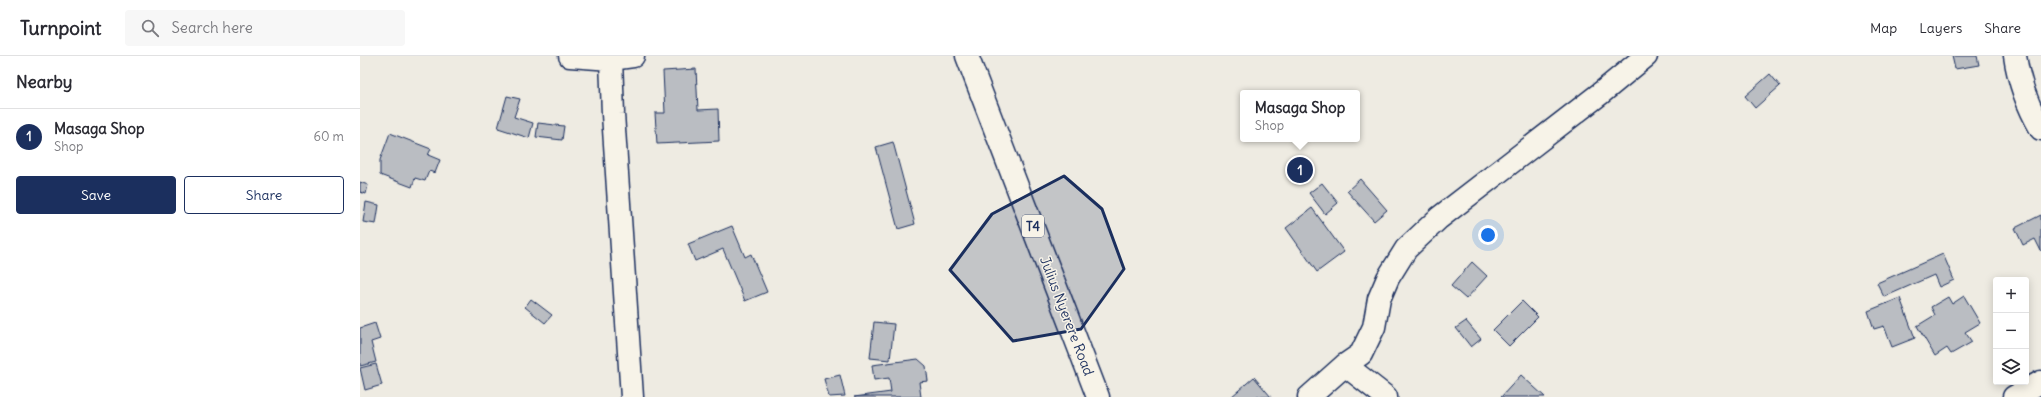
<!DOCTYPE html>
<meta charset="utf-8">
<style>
body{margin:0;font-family:Delius,sans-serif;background:#f7f7f7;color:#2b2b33}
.controls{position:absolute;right:12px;bottom:12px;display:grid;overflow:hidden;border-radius:4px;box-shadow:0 2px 10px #0003}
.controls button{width:36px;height:36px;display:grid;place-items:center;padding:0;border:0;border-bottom:1px solid #e1e1e2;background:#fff;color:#2b2b33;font:20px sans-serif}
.you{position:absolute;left:1128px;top:179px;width:14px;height:14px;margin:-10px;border:3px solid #fff;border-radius:50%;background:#1a73e8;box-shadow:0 0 0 6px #1a73e833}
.badge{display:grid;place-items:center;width:26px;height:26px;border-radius:50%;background:#1b2f5e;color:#fff;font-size:13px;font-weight:700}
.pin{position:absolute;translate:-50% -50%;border:2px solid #fff;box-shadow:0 1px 4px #0006}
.popup{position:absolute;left:880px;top:34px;width:120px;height:52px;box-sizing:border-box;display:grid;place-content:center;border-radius:4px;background:#fff;filter:drop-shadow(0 1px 3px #0005);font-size:13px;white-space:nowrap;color:#7c7c81}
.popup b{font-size:15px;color:#2b2b33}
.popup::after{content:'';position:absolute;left:50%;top:100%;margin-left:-8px;border:8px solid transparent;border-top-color:#fff}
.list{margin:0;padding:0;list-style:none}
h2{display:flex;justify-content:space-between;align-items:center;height:52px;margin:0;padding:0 16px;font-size:17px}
h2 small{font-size:13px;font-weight:400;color:#7c7c81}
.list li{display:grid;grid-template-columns:26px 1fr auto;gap:12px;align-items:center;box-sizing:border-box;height:56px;padding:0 16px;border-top:1px solid #e1e1e2}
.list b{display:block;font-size:15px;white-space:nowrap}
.list p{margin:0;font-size:13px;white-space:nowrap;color:#7c7c81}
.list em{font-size:13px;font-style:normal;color:#7c7c81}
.actions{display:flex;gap:8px;padding:12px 16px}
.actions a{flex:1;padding:9px 0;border:1px solid #1b2f5e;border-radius:4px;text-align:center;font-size:14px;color:#1b2f5e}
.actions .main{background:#1b2f5e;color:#fff}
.icon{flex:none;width:22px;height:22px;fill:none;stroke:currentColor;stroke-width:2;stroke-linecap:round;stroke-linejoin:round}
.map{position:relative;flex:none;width:1681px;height:341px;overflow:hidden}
header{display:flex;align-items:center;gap:24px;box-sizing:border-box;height:56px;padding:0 20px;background:#fff;border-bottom:1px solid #e1e1e2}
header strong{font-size:19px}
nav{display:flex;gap:22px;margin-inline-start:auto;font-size:14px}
.search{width:280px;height:36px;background:#f7f7f7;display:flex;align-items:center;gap:10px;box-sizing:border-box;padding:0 14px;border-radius:4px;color:#7c7c81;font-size:15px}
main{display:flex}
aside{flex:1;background:#fff}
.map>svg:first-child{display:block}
.building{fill:#babdc2;stroke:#1b2f5e}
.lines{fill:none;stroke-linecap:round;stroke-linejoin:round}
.minor-casing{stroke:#1b2f5e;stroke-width:25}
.highway-casing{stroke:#1b2f5e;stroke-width:25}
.minor{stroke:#f7f3e8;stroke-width:22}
.highway{stroke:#f7f3e8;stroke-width:22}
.marked{fill:#1b2f5e;fill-opacity:0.2;stroke:#1b2f5e;stroke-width:3;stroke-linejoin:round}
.labels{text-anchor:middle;stroke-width:3;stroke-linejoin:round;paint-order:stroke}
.shield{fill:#f7f3e8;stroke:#5d6a87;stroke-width:1}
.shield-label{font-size:13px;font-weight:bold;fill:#1b2f5e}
.street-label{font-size:14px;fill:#1b2f5e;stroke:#f7f3e8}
</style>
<header>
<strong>Turnpoint</strong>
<div class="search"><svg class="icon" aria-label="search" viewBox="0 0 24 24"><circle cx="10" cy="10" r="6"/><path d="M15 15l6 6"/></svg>Search here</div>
<nav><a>Map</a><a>Layers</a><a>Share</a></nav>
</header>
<main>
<aside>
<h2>Nearby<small></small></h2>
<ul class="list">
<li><span class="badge">1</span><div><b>Masaga Shop</b><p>Shop</p></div><em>60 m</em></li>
</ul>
<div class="actions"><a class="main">Save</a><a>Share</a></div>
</aside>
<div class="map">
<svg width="1681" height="341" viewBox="0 0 1681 341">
<rect width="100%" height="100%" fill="#eeebe2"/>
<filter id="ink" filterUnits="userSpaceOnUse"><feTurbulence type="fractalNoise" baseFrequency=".025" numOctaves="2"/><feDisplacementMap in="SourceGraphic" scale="8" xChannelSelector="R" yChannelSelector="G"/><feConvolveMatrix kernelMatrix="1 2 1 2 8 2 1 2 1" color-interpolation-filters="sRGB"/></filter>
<g filter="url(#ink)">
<path class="building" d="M1592,0H1617L1619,9L1595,13Z
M336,13L338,54L358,53L359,85L297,88L295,57H305L303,15Z
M1410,18L1420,30L1395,52L1385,40Z
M147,40L160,43L154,61L173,67L169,82L138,72Z
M178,67L204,70L202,84L176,81Z
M30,77L71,93L68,99L80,104L75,117L69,115L65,125L55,122L52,131L20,119V104Z
M533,86L555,168L538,173L516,91Z
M1000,123L1027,154L1014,165L987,135Z
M0,126L8,129L6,138L0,136Z
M962,127L978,147L965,158L949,137Z
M6,146L19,149L16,168L3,166Z
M952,152L984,196L957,216L926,172Z
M1681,159V195L1675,183L1663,189L1655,172Z
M372,170L385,201L391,198L407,236L385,245L363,193L335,205L328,188Z
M1583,198L1594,224L1579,231L1574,219L1524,241L1517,227Z
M1112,206L1127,220L1106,243L1091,230Z
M1604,240L1620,267L1605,276L1612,286L1591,298L1587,292L1575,300L1557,270L1575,259L1571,251L1588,241L1592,248Z
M1540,242L1555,282L1532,291L1524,270L1514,273L1508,255Z
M171,243L192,259L185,267L165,251Z
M1162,245L1178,261L1149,290L1133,274Z
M1106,265L1121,283L1111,291L1096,272Z
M514,266L534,268L530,304L510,302Z
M15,267L20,283L11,286L16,306L0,310V272Z
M558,303L566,310L568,325L559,326L561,341H494L531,336L529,322L514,324L512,309Z
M16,308L22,329L5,334L0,312Z
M480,319L485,340L469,341L464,323Z
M1161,319L1185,341H1141Z
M894,321L911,341H871Z"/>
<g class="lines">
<defs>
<path id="minor" d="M210,0L251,3L273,0
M1655,0C1659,27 1667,49 1681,73
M251,3L253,58L272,341
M985,309L1026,341
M949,341L985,309L1001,298L1014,271L1019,243L1028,222L1046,193L1079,162L1241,37L1286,0
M1654,341L1681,326"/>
<path id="highway" d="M607,0L738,341"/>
</defs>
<use href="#minor" class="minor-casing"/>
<use href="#highway" class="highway-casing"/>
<use href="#minor" class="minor"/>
<use href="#highway" class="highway"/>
</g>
</g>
<path class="marked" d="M704,120L742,153L764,213L721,273L653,285L590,214L632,158Z"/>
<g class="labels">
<rect class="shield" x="662" y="159" width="22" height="22" rx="3"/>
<g class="shield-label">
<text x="673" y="175">T4</text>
</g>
<g class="street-label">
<text transform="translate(707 260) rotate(69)" y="5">Julius Nyerere Road</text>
</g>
</g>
</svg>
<div class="controls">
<button>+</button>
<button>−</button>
<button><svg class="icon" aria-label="layers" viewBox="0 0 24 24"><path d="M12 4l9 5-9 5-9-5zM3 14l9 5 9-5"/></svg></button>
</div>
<div class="you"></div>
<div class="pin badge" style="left:940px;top:114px">1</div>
<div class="popup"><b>Masaga Shop</b>Shop</div>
</div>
</main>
